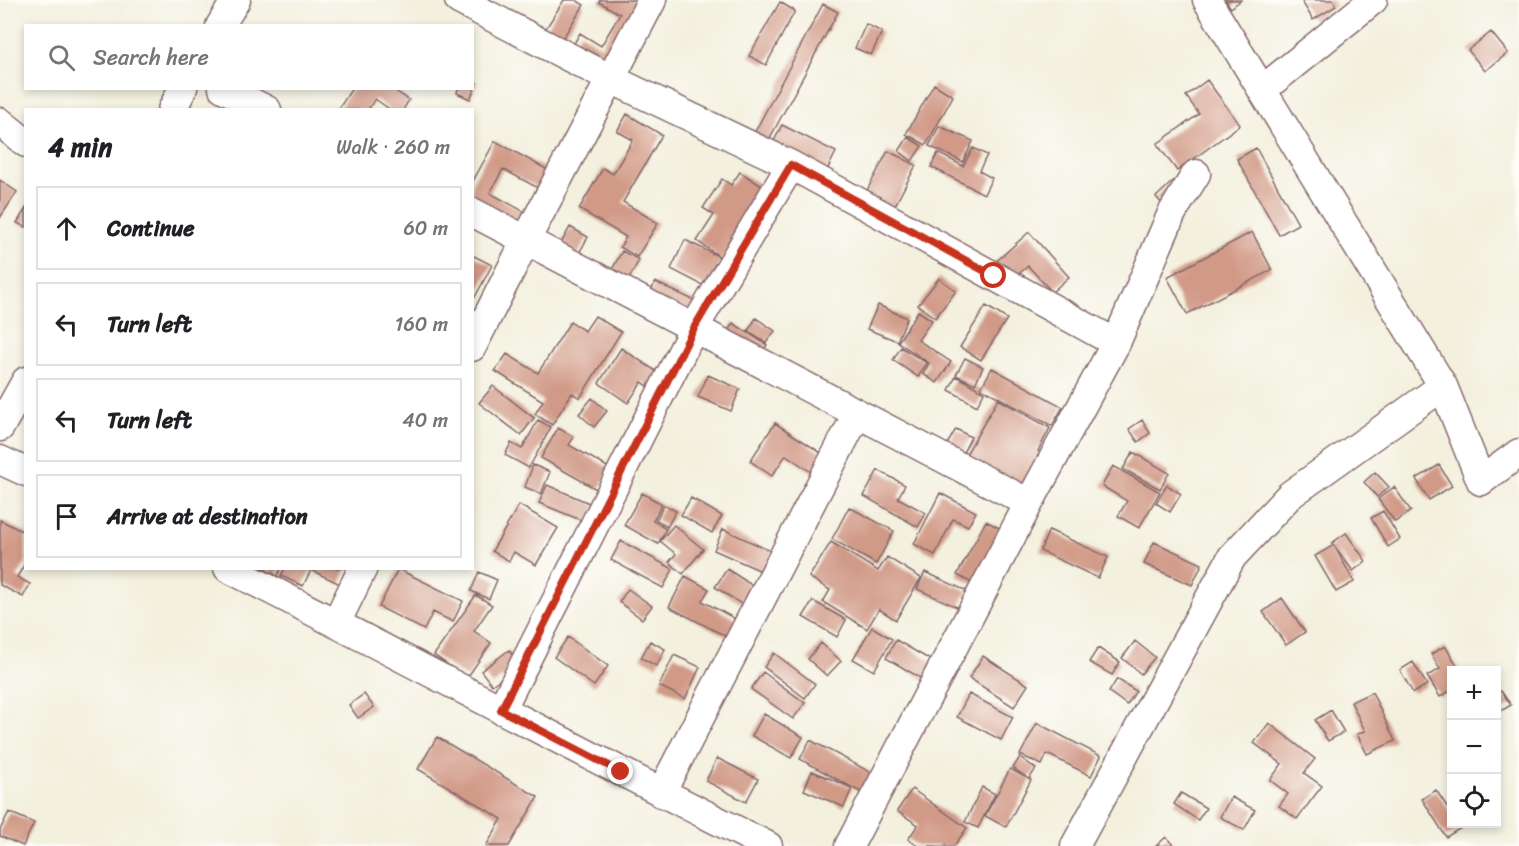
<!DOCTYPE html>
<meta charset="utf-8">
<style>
body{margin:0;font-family:Sriracha,sans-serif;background:#f2f2f2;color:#202124}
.controls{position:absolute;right:18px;bottom:18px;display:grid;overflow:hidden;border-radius:0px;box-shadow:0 3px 9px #0003}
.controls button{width:54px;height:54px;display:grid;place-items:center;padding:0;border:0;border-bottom:2px solid #e0e0e0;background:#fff;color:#202124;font:30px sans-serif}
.stop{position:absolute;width:18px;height:18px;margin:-14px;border:4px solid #c8321e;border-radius:50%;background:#fff}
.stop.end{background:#c8321e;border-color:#fff;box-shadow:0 2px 6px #0008}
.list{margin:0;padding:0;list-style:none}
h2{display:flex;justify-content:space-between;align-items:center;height:78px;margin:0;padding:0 24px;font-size:26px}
h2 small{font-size:20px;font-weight:400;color:#757577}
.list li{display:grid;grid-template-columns:39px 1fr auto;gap:18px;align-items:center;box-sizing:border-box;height:84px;margin:0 12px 12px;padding:0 12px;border:2px solid #e0e0e0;border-radius:0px}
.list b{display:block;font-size:22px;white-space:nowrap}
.list em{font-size:20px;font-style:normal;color:#757577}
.icon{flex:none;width:33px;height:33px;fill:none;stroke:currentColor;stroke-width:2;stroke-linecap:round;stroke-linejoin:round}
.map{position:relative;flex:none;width:1519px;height:846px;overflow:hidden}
.search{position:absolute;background:#fff;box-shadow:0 3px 9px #0003;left:24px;top:24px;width:450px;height:66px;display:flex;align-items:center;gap:15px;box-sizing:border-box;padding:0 21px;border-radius:0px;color:#757577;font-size:22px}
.panel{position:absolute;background:#fff;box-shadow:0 3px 9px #0003;left:24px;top:108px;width:450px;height:462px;border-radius:0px}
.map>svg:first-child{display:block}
.building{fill:#d19a87}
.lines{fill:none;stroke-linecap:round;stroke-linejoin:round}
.minor-casing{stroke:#85686a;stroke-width:31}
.minor{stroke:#fff;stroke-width:28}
.route{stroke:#c8321e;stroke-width:8}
</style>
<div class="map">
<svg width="1519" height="846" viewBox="0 0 1519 846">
<rect width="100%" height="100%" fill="#fdfcf7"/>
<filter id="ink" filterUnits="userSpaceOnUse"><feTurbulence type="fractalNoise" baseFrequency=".0167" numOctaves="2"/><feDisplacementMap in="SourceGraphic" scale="12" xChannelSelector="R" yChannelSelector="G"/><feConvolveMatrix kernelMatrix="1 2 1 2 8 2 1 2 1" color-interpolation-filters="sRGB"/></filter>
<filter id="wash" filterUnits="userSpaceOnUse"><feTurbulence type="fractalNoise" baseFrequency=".008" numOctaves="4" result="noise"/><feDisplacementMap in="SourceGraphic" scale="24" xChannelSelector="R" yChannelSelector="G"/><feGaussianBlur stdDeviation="1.35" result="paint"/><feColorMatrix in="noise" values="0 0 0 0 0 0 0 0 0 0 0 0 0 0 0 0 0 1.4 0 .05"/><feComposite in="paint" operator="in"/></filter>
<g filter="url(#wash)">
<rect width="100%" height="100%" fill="#f3f0de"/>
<g id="blocks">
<path class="building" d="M564,0H576L584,5L557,47L541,36Z
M600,0H638L606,74L569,52L580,33L601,46L620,14L599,2Z
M1225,0H1241L1231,8Z
M1301,0H1333L1336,6L1313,20Z
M780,2L795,11L766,65L749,56Z
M823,4L838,12L765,147L751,139Z
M866,24L882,32L871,55L855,48Z
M1491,32L1508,53L1485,71L1468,50Z
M1207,80L1240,125L1177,171L1157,144L1199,114L1186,96Z
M472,81L477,83L470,99L457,93L458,88H472Z
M934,84L953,96L926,145L906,134Z
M352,88H391L409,100L403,110H391L375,99L368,110H338Z
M627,114L662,135L623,202L658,223L637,257L620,247L626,237L579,209L603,168L613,174L633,140L617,131Z
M782,125L836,152L823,178L769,151Z
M939,126L973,141L963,162L929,146Z
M908,137L922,146L912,161L899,151Z
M495,141L559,176L549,194L503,169L490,193L534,217L522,241L472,215V183Z
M973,148L987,155L979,171L992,178L984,194L931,167L938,153L963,166Z
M1256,148L1298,224L1279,235L1237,159Z
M888,151L916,165L890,215L862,200Z
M1196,160L1166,208L1156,197Z
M740,172L768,190L723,259L697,241L714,215L703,208L722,179L731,185Z
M0,180L17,192L0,218Z
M26,208V227L17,223Z
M570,227L588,237L573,264L555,254Z
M1029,232L1069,277L1052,292L1028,266L1007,284L991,266Z
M1252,232L1272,270L1187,314L1167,277Z
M685,240L722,258L708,288L671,269Z
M622,251L639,260L623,290L606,281Z
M472,255L492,265L475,297L472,295Z
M939,278L956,291L935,318L918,305Z
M655,282L702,304L693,325L646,303Z
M878,305L907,318L897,341L867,329Z
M986,306L1007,319L981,360L960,347Z
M918,311L932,320L918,340L951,362L937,383L923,374L929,363L898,342Z
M595,316L621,332L580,398L572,393L552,425L535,414L543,401L495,371L507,354L538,373L570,322L585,331Z
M756,318L775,331L766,343L748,331Z
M733,323L767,345L756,362L722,340Z
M901,347L927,363L918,377L893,360Z
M621,348L668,379L659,393L642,382L628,403L599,383Z
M965,358L983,367L975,384L956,375Z
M992,368L1063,407L1052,426L981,388Z
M708,375L740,389L731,411L698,397Z
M956,376L984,392L977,406L949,390Z
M493,386L534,418L521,435L479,403Z
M592,398L607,411L594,427L579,414Z
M998,399L1050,428L1038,451L1050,458L1026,500L961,463Z
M538,420L551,427L529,468L505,455L511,443L522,449Z
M1142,420L1150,433L1138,442L1129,429Z
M775,423L829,458L817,476L786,455L772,476L750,461Z
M558,428L574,437L569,445L611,469L598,490L541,458Z
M956,429L971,437L958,462L942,453Z
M1133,452L1169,473L1160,489L1123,469Z
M533,465L550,472L541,494L525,487Z
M1439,465L1452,486L1429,500L1416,479Z
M1113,466L1160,492L1139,528L1118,516L1127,501L1102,486Z
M878,470L905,485L898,498L926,513L918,527L864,496Z
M1375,472L1389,487L1377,497L1364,482Z
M547,485L596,506L588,523L539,503Z
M1167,485L1181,494L1170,512L1156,503Z
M1394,487L1411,511L1395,522L1378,499Z
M642,493L662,504L653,521L666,529L658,544L624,525Z
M940,493L976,512L968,526L953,519L935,555L914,544Z
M691,498L722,516L712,533L681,515Z
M519,505L558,528L536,565L514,552L509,561L492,551Z
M664,505L676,511L667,527L656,520Z
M849,507L894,531L876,564L832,539Z
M1383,511L1400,539L1388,547L1371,518Z
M0,520L26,533V562L17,577L30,584L23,597L0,585Z
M986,521L1007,532L979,587L957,575Z
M674,525L703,549L683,574L669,562L676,554L660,541Z
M723,529L779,555L770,575L714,550Z
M1049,530L1108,557L1098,578L1040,551Z
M1346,533L1366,561L1353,571L1332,543Z
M621,541L673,569L663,588L611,560Z
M831,542L878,571L887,557L921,578L896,620L879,609L867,629L823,602L830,590L809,577Z
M1154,542L1202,564L1192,585L1144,564Z
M1334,545L1354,582L1336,592L1315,556Z
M263,568H281L277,576Z
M285,568H347L340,584L311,570L303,586L281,576Z
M398,569L463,601L453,622L433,612L424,630L379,607Z
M727,569L761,591L749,609L715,587Z
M479,572L497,580L489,599L471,591Z
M925,572L967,591L959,608L917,589Z
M685,576L709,589L702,601L743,623L735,641L669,607Z
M628,589L652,606L642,619L619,602Z
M476,595L492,605L474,631L491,643L467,678L434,655Z
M1282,598L1305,632L1286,645L1263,612Z
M813,601L846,620L837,637L803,617Z
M872,627L892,639L874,671L853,659Z
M568,637L608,666L594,686L554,657Z
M896,640L939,665L929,683L886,658Z
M650,641L665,649L657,666L641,658Z
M1135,641L1155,657L1141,674L1122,658Z
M821,643L841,661L827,676L808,659Z
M1445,646L1460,670H1452V690L1440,697L1427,676L1440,669L1431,654Z
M1098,648L1120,662L1112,675L1089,662Z
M509,650L519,665L492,685L481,671Z
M774,653L815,684L805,698L764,667Z
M674,655L700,667L685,699L659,686Z
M983,656L1028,685L1014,707L969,678Z
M1413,662L1427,685L1413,693L1400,670Z
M763,672L805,703L793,719L751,689Z
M1117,679L1136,691L1127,705L1109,692Z
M1501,691L1511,705L1496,714V694Z
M1372,692L1395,741L1367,754L1357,734L1365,731L1351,702Z
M364,694L374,707L358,718L349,705Z
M969,694L1013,717L1001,740L957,717Z
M1331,710L1344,732L1328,741L1315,720Z
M764,714L803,737L791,758L752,736Z
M1037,723L1101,756L1091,776L1047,754L1042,765L1020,755Z
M1269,723L1315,759L1304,773L1322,786L1297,819L1279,806L1288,794L1270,780L1282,764L1254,743Z
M437,737L538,797L509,846H486L502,819L418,769Z
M810,740L874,774L864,794L800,759Z
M1020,757L1036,769L1029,779L1013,768Z
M717,758L758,779L746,802L706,781Z
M1010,769L1031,780L1006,827L985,816Z
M812,771L852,788L844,807L804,790Z
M982,787L995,794L978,828L965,822Z
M912,789L967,828L954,846H918L908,839L918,825L897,811Z
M1436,790L1452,814V824H1458L1461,828L1446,837L1422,799Z
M1181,793L1206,808L1198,820L1174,804Z
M1231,797L1255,810L1244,830L1220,817Z
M9,812L34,823L23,846L0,836V830Z
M1166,837L1174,846H1156Z"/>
</g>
</g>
<g filter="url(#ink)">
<use href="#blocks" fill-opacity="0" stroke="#85686a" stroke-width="1.5"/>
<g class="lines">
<defs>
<path id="minor" d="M459,0L611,79L791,165L1116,343
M1207,0L1443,386L1481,481L1519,453
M220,26L236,0
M223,88L267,110
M1262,90L1373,0
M172,110L183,88
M0,122L26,143
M472,212L1029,503
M472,347L526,240L652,0
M0,427L26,381
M0,460L26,472
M228,568C409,660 587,756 768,846
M336,623L363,568
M501,710L694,328L791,165
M661,793L857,414
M849,846L1029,503L1116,343L1172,213L1196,174
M1075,846L1232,557L1290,495L1443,386"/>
</defs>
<use href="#minor" class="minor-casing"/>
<use href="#minor" class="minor"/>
</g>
</g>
<g class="lines" filter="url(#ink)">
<path class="route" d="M621,772L501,710L694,328L791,165L994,276"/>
</g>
</svg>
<div class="controls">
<button>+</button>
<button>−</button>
<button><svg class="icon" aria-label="locate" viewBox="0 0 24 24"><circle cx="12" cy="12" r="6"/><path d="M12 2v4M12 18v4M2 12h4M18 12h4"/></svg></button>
</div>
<div class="stop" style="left:994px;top:276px"></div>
<div class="stop end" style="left:621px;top:772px"></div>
<div class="search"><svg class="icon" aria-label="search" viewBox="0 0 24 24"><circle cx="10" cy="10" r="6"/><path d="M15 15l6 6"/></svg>Search here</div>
<section class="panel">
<h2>4 min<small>Walk · 260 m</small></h2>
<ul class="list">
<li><svg class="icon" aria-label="ahead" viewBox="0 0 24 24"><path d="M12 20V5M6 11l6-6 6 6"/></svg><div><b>Continue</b></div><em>60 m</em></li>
<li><svg class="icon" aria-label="left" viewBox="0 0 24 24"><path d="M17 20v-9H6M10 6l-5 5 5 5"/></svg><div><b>Turn left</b></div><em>160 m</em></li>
<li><svg class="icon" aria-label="left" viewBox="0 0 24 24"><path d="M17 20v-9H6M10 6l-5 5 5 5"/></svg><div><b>Turn left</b></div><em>40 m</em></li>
<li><svg class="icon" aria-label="arrive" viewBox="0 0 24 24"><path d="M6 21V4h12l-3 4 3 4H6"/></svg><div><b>Arrive at destination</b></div></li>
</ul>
</section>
</div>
